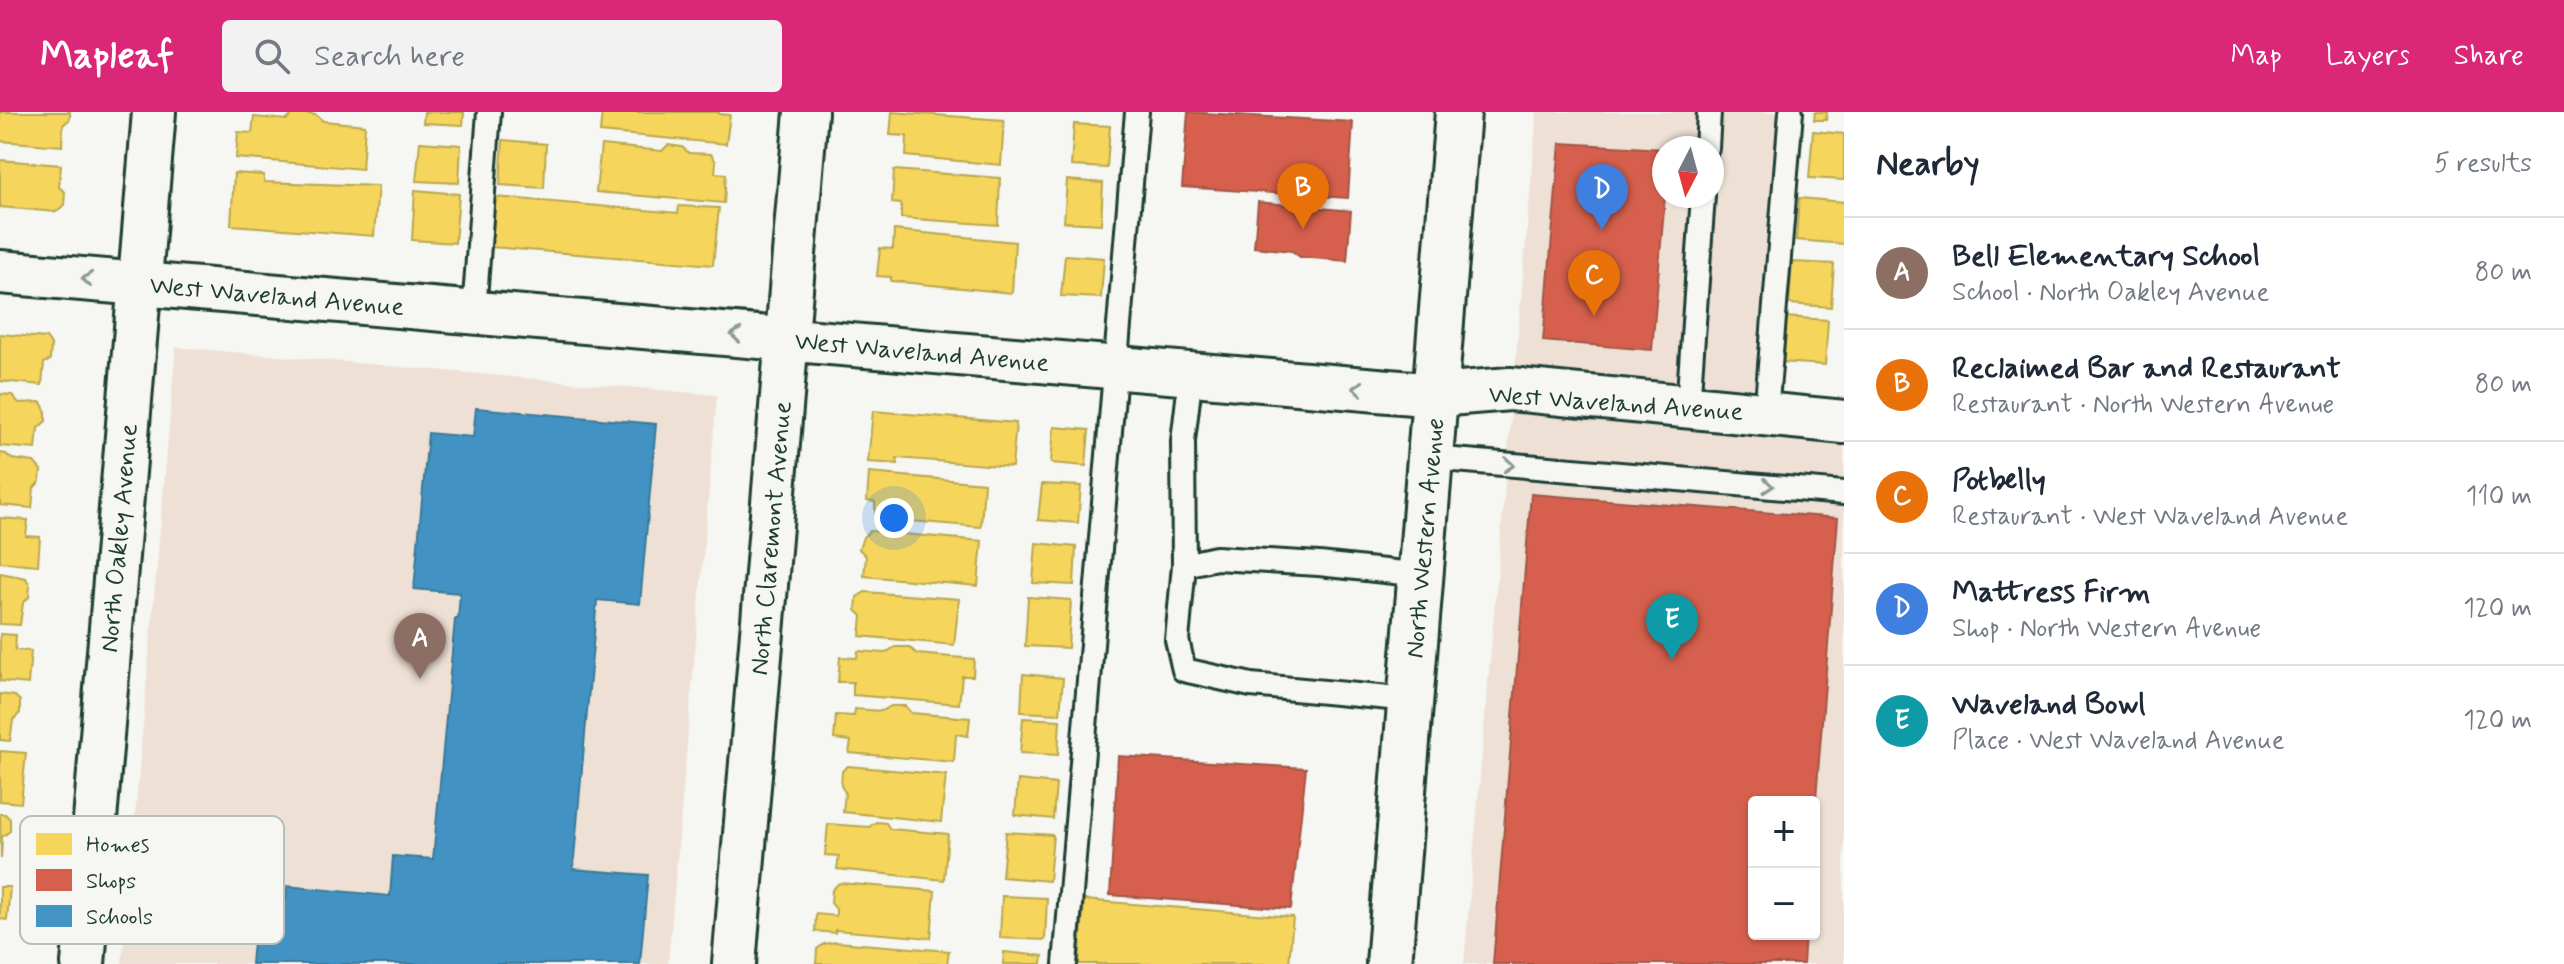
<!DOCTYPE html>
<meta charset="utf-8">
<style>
body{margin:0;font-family:Mynerve,sans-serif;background:#f2f2f3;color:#1f2937}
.controls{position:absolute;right:24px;bottom:24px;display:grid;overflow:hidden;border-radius:8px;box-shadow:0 2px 6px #0004}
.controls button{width:72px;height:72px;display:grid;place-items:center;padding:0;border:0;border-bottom:2px solid #e0e1e3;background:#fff;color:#1f2937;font:40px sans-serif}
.compass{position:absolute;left:1652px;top:24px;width:72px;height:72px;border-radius:50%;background:#fff;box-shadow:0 2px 6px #0004;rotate:186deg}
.you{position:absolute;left:894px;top:406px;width:28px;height:28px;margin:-20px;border:6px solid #fff;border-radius:50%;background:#1a73e8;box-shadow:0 0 0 12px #1a73e833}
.badge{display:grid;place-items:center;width:52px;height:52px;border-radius:50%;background:#db2777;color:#fff;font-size:26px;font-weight:700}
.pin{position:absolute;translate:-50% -66px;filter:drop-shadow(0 2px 4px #0008)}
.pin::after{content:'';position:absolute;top:42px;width:28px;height:24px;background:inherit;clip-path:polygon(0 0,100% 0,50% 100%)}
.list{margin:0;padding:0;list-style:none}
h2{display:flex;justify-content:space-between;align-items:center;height:104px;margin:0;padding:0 32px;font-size:34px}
h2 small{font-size:26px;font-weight:400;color:#747a83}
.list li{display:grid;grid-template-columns:52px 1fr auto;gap:24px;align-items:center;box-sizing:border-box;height:112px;padding:0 32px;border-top:2px solid #e0e1e3}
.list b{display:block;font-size:30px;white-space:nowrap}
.list p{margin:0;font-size:26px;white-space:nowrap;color:#747a83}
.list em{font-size:26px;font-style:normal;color:#747a83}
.icon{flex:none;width:44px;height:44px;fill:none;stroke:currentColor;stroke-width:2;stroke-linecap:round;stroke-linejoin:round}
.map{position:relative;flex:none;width:1844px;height:852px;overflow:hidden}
header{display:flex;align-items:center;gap:48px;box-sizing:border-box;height:112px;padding:0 40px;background:#db2777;color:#fff}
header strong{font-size:38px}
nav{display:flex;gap:44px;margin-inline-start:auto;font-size:28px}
.search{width:560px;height:72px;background:#f2f2f3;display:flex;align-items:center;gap:20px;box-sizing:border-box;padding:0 28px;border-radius:8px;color:#747a83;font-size:30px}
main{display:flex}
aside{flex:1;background:#fff}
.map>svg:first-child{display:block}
.built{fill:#eee0d4;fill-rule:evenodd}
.homes{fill:#f6d55c;stroke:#b6a750;stroke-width:2}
.shops{fill:#d6604d;stroke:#9f5646;stroke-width:2}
.schools{fill:#4393c3;stroke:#387998;stroke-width:2}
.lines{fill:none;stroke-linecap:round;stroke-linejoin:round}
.lane-casing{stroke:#1f3d34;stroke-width:28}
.street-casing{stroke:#1f3d34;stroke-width:48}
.secondary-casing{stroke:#1f3d34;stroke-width:50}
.lane{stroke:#f6f6f2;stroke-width:22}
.street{stroke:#f6f6f2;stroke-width:42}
.secondary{stroke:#f6f6f2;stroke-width:44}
.oneway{stroke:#8a9a93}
.labels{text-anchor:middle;stroke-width:8;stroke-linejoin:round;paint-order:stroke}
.street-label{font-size:26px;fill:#1f3d34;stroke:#f6f6f2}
.key{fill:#f6f6f2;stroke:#b6beb9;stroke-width:2}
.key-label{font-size:22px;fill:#1f3d34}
</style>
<header>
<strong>Mapleaf</strong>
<div class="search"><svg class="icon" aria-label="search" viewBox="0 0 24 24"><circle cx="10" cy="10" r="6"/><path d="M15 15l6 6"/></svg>Search here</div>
<nav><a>Map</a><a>Layers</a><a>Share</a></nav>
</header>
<main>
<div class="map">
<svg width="1844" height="852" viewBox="0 0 1844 852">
<rect width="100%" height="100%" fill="#f6f6f2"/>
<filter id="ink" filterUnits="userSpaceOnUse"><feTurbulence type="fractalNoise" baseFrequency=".0125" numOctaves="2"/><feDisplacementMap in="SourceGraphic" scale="16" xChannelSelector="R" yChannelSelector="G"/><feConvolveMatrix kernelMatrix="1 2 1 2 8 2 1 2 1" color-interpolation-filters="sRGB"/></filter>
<g filter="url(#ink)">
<path class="built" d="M1537,0H1777L1752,292L1844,302V852H1464ZM1664,36H1712V84H1664ZM1754,690H1814V822H1754Z
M176,235L717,283L668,852H122Z"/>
<path class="homes" d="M0,0H70V7L63,13L62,34L0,29Z
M295,0L316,3L323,9L365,13L362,57L236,46L238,20L252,21L254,5L287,8Z
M424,0H464L463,13L423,11Z
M602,0H719V2L730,3L726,32L600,20Z
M892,0L1004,8L1001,53L906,44L907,24L890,23Z
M1815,0H1827L1826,8H1814Z
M1074,12L1110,14L1107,56L1071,54Z
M1813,19L1844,22V68L1809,66Z
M503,28L546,32L544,76L500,73Z
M420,30L461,33L459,71L416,69Z
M601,33L662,39L668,33L682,35L689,41L711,42L716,50L715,61L726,62L724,91L596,80Z
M0,48L61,53L59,75L65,80L64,93L56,100L0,95Z
M894,58L1000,66L998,113L901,106V92L892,91Z
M234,61L264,63V70L378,74L374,124L231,113Z
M1067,68L1103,71L1101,112L1064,110Z
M415,78L459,82L455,131L412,128Z
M495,85L678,101L679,94L719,96L713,153L491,135Z
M1799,86L1844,90V132L1796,128Z
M894,118L1015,130L1012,181L891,169V165L877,164L880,136L893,137Z
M1065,143L1104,146L1101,186L1061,184Z
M1792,150L1834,152L1831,195L1789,192Z
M1784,205L1828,208L1825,253L1781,250Z
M0,222L46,226L51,233L50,248L44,251L42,273L0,269Z
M0,282L12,283L19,291L41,290L46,300V309L38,316L36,337L0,334Z
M873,299L1016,311L1012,355L897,346L898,352L868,350Z
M1054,315L1089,318L1086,354L1051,351Z
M0,341L6,342L12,347L34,350L41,358L40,369L34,376L32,396L0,393Z
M869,361L984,371L981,415L875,406V390L867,389Z
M1042,372L1081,374L1078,411L1038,408Z
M0,406L28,408L26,424L40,425L38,453L0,450Z
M870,419L982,429L978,474L864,464L866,444L859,437L863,425Z
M1036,431L1076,435L1074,473L1033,471Z
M0,461L26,466L30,474L29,485L23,491L20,513L0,512Z
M865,480L959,487L954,533L860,524L862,504L856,498L857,485Z
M1028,485L1071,488L1068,536L1025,534Z
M0,522L16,523L15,538L31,539L28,572L0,569Z
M895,535H909L917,542L974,547L973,564H962L959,592L853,583V570H838L840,545L857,546L858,539L885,541Z
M1023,562L1063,566L1060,602L1021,600Z
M0,582L15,584L20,589V601L13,608L10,629L0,628Z
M891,594H905L911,601L970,606L968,624L956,622L954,650L849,641L851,629L834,627L836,603L854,604L855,597L882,599Z
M1023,606L1060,608L1058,643L1020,641Z
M0,639L26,641L21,691L0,689Z
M848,654L946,663L941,710L843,700L845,680L841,674L842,659Z
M1018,668L1056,672L1053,707L1015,703Z
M0,702H5L10,707V719L2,725L1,747Z
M876,710L886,711L890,717L948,722L944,768L837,757L839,744L825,743L828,712L869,715Z
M1006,720L1053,723L1049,769L1002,765Z
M839,771L935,779L931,826L835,818V821L815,819L816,802L836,804V797L831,791L832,778Z
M0,775H10L7,808L0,807Z
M1002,784L1047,786L1045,828L1000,826Z
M1084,788L1293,805L1289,852H1079Z
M836,830L949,839L947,852H816L817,837L824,832Z
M1004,840L1043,844L1042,852H1003Z"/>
<path class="shops" d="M1188,0L1353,10L1348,86L1182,75Z
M1560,31L1664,37L1665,84L1652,238L1543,229Z
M1258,90L1351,99L1347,149L1300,145L1292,139L1254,135Z
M1531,382L1838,406L1814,712V690H1754V822H1805L1803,852H1493Z
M1118,644L1306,656L1291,797L1110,783Z"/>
<path class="schools" d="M476,296L656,312L640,492L597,488L573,757L648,763L640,852H251L257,784L286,787L287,774L390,784L393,744L433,747L455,507H458L460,481L414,477L428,321L473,325Z"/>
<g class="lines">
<defs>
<path id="lane" d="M1707,36L1709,0
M474,200L489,0
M1688,295L1703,84
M1766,302L1791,0
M1431,346L1844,381
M1184,453L1183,329L1191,262
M1411,588L1251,573L1184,558L1177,528L1184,453L1216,446L1319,452L1422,463
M1065,852L1137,0"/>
<path id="street" d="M0,160L1436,283L1510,277L1844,310
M83,852L154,0
M734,852L806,0"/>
<path id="secondary" d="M1389,852L1458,0"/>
</defs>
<use href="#lane" class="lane-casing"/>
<use href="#street" class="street-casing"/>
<use href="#secondary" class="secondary-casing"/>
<use href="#lane" class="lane"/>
<use href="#street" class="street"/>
<use href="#secondary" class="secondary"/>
</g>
<defs><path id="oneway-chevron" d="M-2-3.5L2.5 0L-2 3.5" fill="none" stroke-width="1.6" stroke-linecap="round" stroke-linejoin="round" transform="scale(2)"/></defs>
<g class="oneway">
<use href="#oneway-chevron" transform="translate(87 167) rotate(-175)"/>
<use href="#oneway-chevron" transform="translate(736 223) rotate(-175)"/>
<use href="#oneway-chevron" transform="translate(1358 276) rotate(-175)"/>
<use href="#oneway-chevron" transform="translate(1509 353) rotate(5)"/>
<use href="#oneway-chevron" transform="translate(1768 374) rotate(5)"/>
</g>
</g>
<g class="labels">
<g class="street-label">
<text transform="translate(277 183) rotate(5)" y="9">West Waveland Avenue</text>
<text transform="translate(922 239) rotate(5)" y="9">West Waveland Avenue</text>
<text transform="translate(1616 290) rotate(4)" y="9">West Waveland Avenue</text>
<text transform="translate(118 426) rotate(-85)" y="9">North Oakley Avenue</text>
<text transform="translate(770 426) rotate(-85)" y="9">North Claremont Avenue</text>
<text transform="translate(1424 426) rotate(-85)" y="9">North Western Avenue</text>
</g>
</g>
<rect x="20" y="704" width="264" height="128" rx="12" class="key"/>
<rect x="36" y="721" width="36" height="22" fill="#f6d55c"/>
<rect x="36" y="757" width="36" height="22" fill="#d6604d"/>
<rect x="36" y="793" width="36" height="22" fill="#4393c3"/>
<g class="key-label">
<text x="86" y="740">Homes</text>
<text x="86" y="776">Shops</text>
<text x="86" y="812">Schools</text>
</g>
</svg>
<div class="controls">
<button>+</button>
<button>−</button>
</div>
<svg class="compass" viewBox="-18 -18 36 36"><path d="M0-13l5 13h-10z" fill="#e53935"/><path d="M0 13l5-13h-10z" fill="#747a83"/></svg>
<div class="you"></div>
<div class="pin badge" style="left:420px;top:567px;background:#8d6e63">A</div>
<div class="pin badge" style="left:1303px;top:117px;background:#e8710a">B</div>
<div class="pin badge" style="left:1594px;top:204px;background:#e8710a">C</div>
<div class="pin badge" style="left:1602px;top:118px;background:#3f7fe0">D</div>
<div class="pin badge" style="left:1672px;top:548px;background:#0f9aa8">E</div>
</div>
<aside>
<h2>Nearby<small>5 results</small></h2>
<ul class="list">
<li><span class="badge" style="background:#8d6e63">A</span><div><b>Bell Elementary School</b><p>School · North Oakley Avenue</p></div><em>80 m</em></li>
<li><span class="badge" style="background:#e8710a">B</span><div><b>Reclaimed Bar and Restaurant</b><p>Restaurant · North Western Avenue</p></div><em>80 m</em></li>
<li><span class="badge" style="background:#e8710a">C</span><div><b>Potbelly</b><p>Restaurant · West Waveland Avenue</p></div><em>110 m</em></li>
<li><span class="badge" style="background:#3f7fe0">D</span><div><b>Mattress Firm</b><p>Shop · North Western Avenue</p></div><em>120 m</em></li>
<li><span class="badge" style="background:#0f9aa8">E</span><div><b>Waveland Bowl</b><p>Place · West Waveland Avenue</p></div><em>120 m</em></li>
</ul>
</aside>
</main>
